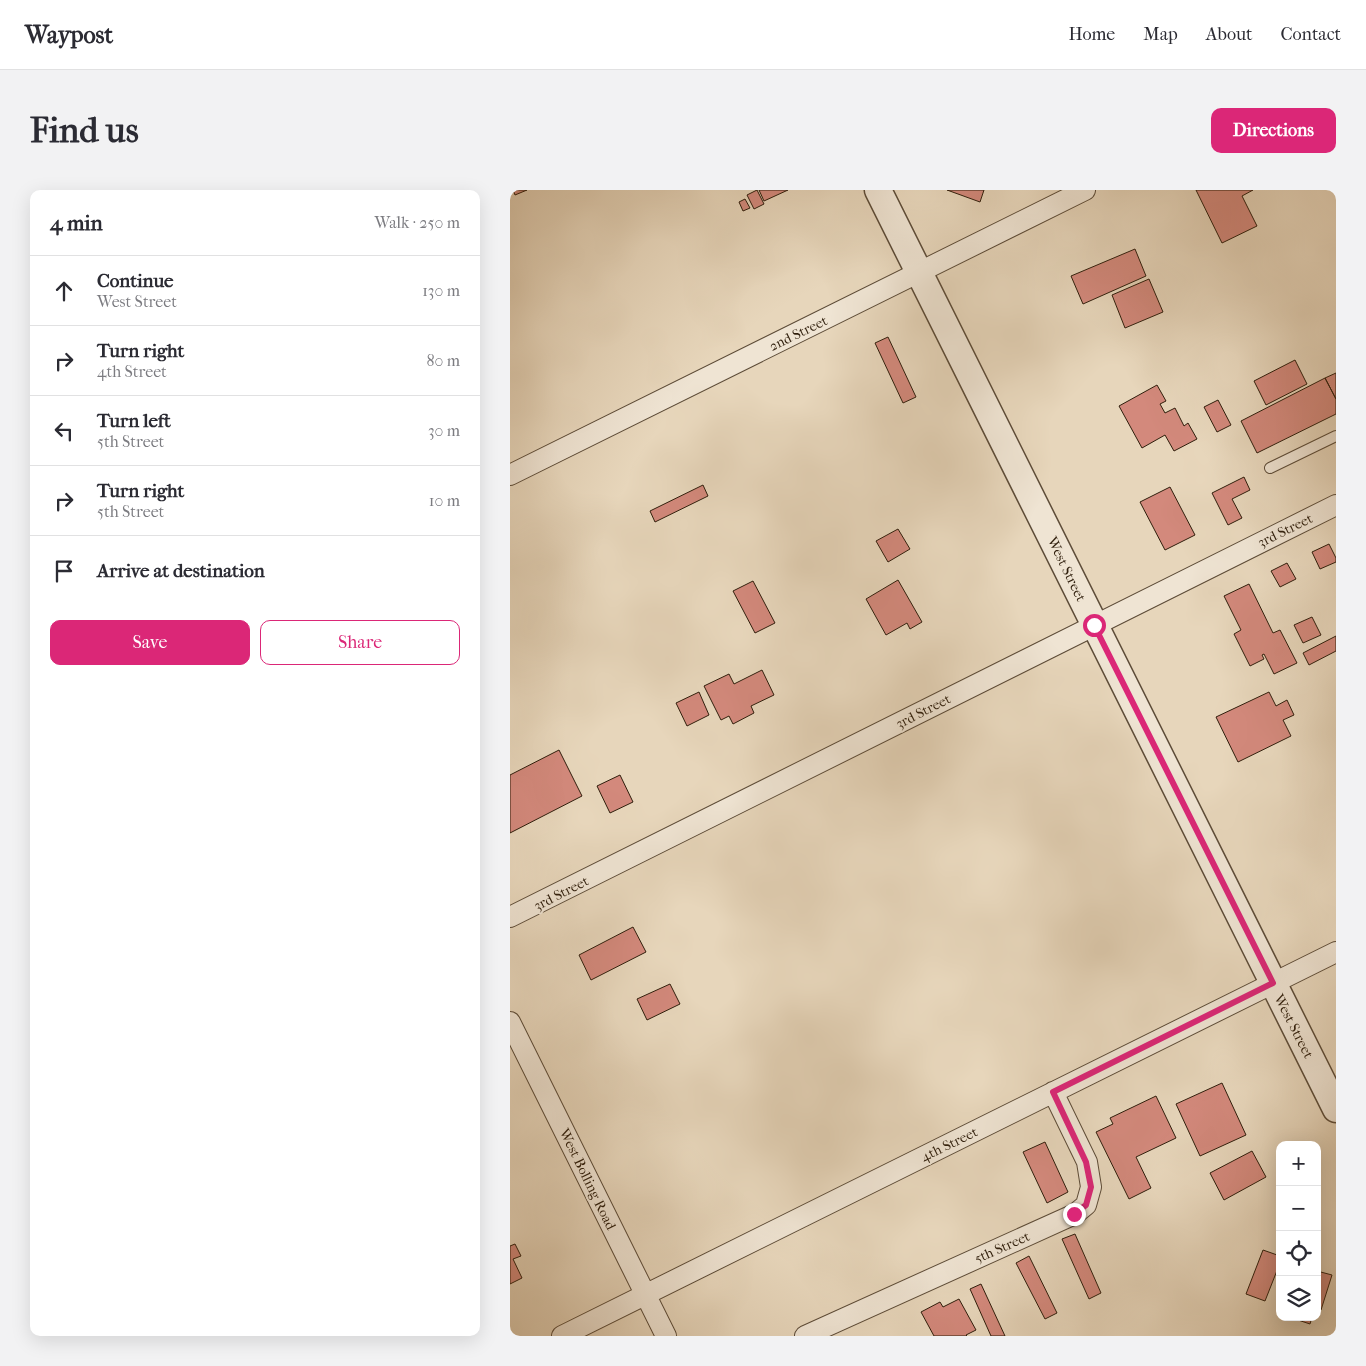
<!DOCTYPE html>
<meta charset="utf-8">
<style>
body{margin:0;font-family:"IM FELL French Canon",serif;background:#f2f2f3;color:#2b2b33}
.controls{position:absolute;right:15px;bottom:15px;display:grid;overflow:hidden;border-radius:10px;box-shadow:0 5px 20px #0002}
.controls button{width:45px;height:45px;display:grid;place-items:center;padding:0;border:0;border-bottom:1px solid #e1e1e2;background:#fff;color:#2b2b33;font:25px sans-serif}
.stop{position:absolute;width:15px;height:15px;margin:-11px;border:4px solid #db2777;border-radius:50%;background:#fff}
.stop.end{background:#db2777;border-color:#fff;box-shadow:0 1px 5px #0008}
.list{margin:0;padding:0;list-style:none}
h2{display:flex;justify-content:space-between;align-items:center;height:65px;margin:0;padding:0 20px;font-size:21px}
h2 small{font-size:16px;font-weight:400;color:#7c7c81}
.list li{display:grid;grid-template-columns:32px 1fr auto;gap:15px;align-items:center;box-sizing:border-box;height:70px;padding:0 20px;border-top:1px solid #e1e1e2}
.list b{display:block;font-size:19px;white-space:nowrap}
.list p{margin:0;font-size:16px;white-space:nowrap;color:#7c7c81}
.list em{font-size:16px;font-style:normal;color:#7c7c81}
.actions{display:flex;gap:10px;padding:15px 20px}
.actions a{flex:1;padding:11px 0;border:1px solid #db2777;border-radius:10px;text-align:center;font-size:18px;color:#db2777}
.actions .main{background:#db2777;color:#fff}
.icon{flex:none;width:28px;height:28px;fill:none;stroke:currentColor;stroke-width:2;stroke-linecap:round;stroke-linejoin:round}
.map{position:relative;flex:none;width:826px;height:1146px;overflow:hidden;border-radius:10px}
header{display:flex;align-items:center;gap:30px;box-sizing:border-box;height:70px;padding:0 25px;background:#fff;border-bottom:1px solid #e1e1e2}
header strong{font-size:24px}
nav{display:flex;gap:28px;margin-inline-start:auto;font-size:18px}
.intro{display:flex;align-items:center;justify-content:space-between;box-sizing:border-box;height:120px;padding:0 30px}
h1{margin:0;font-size:35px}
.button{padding:12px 22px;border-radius:10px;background:#db2777;color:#fff;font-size:18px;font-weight:700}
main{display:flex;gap:30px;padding:0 30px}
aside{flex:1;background:#fff;border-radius:10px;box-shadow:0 5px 20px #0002}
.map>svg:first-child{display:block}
.building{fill:#d3897c;stroke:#2f1e0c}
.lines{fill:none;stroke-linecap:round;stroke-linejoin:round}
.service-casing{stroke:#5d4c38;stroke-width:12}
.minor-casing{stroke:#5d4c38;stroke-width:22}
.tertiary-casing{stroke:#5d4c38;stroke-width:29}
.service{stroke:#efe4d3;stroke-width:10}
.minor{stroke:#efe4d3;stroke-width:20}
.tertiary{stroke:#efe4d3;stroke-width:26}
.route{stroke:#db2777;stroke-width:6}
.labels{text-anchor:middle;stroke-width:4;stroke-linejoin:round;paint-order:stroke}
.street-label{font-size:14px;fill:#2f1e0c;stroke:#efe4d3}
</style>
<header>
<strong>Waypost</strong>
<nav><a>Home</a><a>Map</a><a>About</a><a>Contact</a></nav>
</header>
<div class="intro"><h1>Find us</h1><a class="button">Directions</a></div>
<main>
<aside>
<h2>4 min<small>Walk · 250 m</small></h2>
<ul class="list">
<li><svg class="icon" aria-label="ahead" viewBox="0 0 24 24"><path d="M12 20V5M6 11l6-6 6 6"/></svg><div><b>Continue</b><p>West Street</p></div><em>130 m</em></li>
<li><svg class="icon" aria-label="right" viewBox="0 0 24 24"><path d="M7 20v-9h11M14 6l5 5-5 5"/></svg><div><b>Turn right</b><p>4th Street</p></div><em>80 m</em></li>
<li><svg class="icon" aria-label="left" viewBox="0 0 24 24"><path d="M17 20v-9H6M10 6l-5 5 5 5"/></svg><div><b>Turn left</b><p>5th Street</p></div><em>30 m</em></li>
<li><svg class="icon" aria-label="right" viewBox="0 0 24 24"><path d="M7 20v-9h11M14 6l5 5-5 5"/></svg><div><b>Turn right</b><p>5th Street</p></div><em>10 m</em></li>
<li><svg class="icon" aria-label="arrive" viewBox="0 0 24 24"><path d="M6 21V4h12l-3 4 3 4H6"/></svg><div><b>Arrive at destination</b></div></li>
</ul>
<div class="actions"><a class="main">Save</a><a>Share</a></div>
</aside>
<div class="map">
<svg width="826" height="1146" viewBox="0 0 826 1146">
<rect width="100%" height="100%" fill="#e7d6bb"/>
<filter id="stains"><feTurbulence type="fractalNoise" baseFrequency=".004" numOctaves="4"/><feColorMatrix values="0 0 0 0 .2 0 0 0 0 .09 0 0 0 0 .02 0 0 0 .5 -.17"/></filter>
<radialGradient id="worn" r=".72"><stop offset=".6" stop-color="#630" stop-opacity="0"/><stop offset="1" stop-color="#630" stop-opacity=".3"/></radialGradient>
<path class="building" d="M3,0H17L5,5Z
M247,0L254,14L244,19L237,5Z
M249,0H278L254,11Z
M437,0H474L470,12Z
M686,0H743L732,6L747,36L712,53Z
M235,9L240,18L233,21L229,12Z
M625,59L636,86L573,114L561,86Z
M639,89L653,122L615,138L602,105Z
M378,147L406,207L393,213L365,153Z
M785,170L797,194L756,215L744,191Z
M826,183V209L815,188Z
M815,188L826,209V224L747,263L731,231Z
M647,195L656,211L650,214L655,223L665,218L674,236L678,233L687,249L664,261L655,245L632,258L609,216Z
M708,210L721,235L707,242L694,217Z
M734,287L740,300L722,309L732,328L718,335L702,303Z
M193,295L198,306L145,332L140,321Z
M660,297L685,345L655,360L630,312Z
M388,339L400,359L378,372L366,351Z
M819,354L826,368V372L810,379L802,362Z
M777,373L786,389L770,397L761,381Z
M388,390L412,432L400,439L397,433L376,445L356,409Z
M243,391L265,433L245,443L223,401Z
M739,394L763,443L770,440L787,473L764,484L754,464L752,465L754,469L740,476L724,444L731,440L714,406Z
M802,427L811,445L793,453L784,435Z
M826,446V461L799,475L793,463Z
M252,480L264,505L241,516L244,523L223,534L219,526L211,530L194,496L219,484L224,494Z
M189,502L199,525L177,536L166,513Z
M759,502L766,516L777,510L784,525L773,530L781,546L728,572L706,527Z
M49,560L72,606L0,643V585Z
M110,585L123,612L100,623L87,596Z
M123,737L136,762L81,790L69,765Z
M160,794L170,814L137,830L127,809Z
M712,893L736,945L690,966L666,914Z
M646,906L666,948L626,967L641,998L619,1009L586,942L603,934L600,928Z
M535,952L558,1002L537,1013L513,962Z
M742,961L756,987L714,1010L700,983Z
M565,1044L591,1103L579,1109L552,1049Z
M5,1054L11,1066L3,1069L12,1088L0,1094V1056Z
M753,1060L770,1066V1073L755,1111L736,1104Z
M519,1066L547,1123L535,1129L506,1073Z
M807,1081L822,1085L811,1120L807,1119Z
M471,1094L495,1146H481L460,1099Z
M449,1109L466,1140L456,1145L457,1146H424L411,1122L430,1112L433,1117Z
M779,1127H802L800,1134Z"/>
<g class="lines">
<defs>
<path id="service" d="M760,278L826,246"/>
<path id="minor" d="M0,285L575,0
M0,727L826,315
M0,832L156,1146
M52,1146L826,762
M295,1146L565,1024L576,1015L581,997L577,972L543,902"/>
<path id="tertiary" d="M368,0L826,919"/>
</defs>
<use href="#service" class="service-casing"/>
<use href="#minor" class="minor-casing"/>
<use href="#tertiary" class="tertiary-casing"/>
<use href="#service" class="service"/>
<use href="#minor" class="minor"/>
<use href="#tertiary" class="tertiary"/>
</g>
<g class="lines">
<path class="route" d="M564,1024L576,1015L581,997L576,972L543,902L763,793L584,435"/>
</g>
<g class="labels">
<g class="street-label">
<text transform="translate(288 143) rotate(-26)" y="5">2nd Street</text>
<text transform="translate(775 340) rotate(-26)" y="5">3rd Street</text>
<text transform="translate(557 379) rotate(64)" y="5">West Street</text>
<text transform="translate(413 521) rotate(-27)" y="5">3rd Street</text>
<text transform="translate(51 703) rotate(-27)" y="5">3rd Street</text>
<text transform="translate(784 836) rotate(63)" y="5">West Street</text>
<text transform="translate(439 954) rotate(-26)" y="5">4th Street</text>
<text transform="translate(78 989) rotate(64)" y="5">West Bolling Road</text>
<text transform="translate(492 1057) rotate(-24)" y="5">5th Street</text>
</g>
</g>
<rect width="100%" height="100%" filter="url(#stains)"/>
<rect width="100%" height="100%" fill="url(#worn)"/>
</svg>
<div class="controls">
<button>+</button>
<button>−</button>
<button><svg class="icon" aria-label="locate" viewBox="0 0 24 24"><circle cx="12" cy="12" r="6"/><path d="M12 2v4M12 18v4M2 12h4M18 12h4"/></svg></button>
<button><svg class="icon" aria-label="layers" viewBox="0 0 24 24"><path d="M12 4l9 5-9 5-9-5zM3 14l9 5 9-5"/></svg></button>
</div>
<div class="stop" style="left:584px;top:435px"></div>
<div class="stop end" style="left:564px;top:1024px"></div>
</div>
</main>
